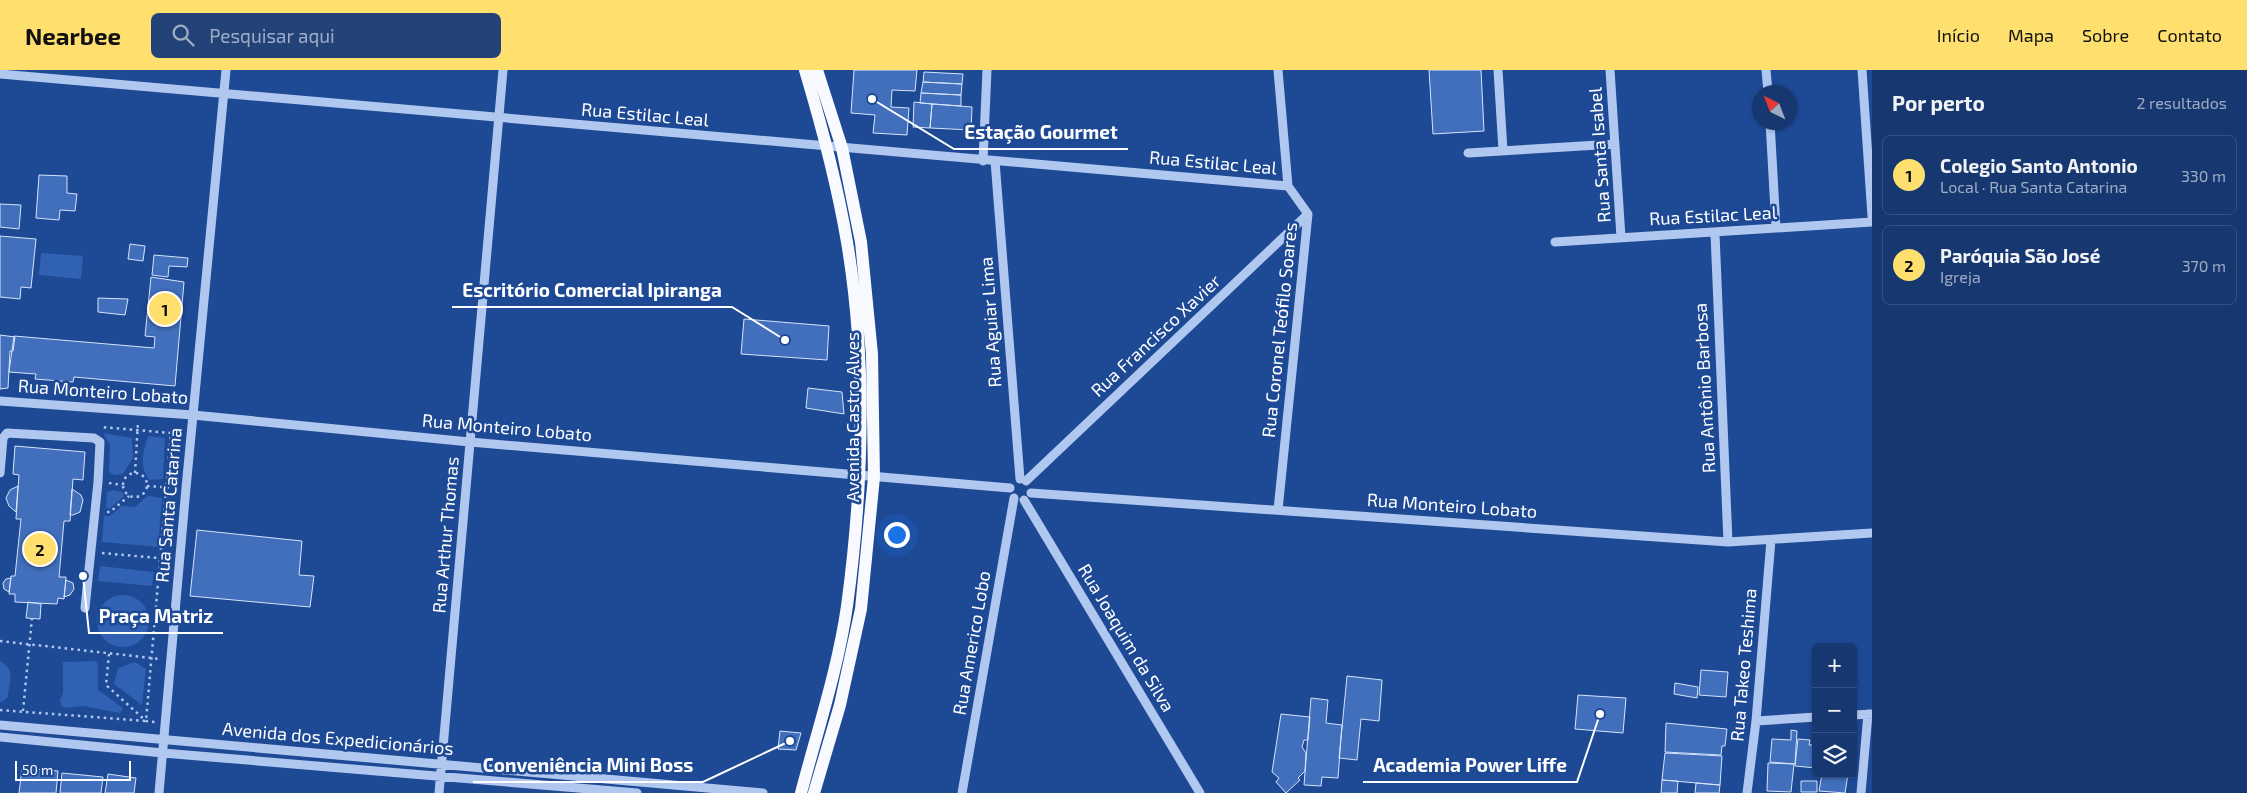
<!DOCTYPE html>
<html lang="pt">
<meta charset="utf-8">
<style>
body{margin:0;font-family:"Exo 2",sans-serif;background:#234278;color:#f1f3f6}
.controls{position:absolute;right:15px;bottom:15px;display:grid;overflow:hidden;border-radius:8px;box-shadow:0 1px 4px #0004}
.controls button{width:45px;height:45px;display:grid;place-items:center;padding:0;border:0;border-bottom:1px solid #355183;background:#163770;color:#f1f3f6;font:25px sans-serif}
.compass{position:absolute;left:1752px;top:15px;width:45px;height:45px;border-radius:50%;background:#163770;box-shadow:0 1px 4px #0004;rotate:318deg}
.scale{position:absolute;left:15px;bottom:12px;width:116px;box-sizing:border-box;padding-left:5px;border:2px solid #fff;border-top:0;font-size:14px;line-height:18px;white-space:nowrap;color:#fff;-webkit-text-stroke:4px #1d4995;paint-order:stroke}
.you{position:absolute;left:896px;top:464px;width:18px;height:18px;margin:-12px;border:4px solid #fff;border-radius:50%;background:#1a73e8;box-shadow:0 0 0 8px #1a73e833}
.badge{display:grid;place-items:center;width:32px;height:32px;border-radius:50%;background:#ffdf6e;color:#111;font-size:16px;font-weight:700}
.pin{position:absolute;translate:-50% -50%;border:2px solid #fff;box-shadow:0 1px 5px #0006}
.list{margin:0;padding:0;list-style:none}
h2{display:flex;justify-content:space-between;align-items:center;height:65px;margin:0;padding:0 20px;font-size:21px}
h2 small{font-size:16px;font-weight:400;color:#9eacc3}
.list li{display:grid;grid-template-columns:32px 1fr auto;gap:15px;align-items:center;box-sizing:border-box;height:80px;margin:0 10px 10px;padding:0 10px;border:1px solid #355183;border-radius:8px}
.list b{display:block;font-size:19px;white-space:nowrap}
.list p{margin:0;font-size:16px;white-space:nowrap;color:#9eacc3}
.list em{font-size:16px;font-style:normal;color:#9eacc3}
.icon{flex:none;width:28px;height:28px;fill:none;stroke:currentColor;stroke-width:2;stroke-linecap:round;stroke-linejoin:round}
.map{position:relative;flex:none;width:1872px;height:723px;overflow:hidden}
header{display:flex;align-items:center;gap:30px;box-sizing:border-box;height:70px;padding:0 25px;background:#ffdf6e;color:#111}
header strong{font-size:24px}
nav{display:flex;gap:28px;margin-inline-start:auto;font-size:18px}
.search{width:350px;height:45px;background:#234278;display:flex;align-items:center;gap:12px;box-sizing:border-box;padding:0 18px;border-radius:8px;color:#9eacc3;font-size:19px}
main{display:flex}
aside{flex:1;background:#163770}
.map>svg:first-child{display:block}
.green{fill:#3161b3}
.building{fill:#416fbb;stroke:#d6e4fb}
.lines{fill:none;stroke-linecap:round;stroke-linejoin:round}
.path{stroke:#b0c8ef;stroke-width:2.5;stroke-dasharray:2.5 4;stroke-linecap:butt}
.minor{stroke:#b0c8ef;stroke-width:9}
.major{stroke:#f8faff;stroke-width:12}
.labels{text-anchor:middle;stroke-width:5;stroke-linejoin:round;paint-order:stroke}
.street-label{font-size:18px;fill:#fff;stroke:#1d4995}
.leader{fill:none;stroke:#fff;stroke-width:2}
.callout-dot{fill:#fff;stroke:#1d4995;stroke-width:2}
.callout-label{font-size:19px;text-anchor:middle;font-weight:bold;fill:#fff;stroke:#1d4995;stroke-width:5;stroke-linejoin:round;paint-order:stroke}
</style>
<header>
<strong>Nearbee</strong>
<div class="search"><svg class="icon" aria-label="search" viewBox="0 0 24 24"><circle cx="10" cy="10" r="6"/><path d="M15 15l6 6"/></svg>Pesquisar aqui</div>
<nav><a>Início</a><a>Mapa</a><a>Sobre</a><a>Contato</a></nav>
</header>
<main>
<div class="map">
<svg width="1872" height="723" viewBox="0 0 1872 723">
<rect width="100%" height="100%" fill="#1d4995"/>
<path class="green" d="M41,183L83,186L81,209L39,205Z
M103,363L132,368L133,388L123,404L115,405L109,402L110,375Z
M148,366L165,368L163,409L149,410C139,395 143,383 148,366Z
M114,420L122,422L124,426L109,439L106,437L107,422Z
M149,426L162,428L158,477L102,472L104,446H110L122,436L135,437L145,428Z
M100,496L154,502L152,516L98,511Z
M97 551a26 26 0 1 1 52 0a26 26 0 1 1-52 0Z
M0,591C16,599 9,611 8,627L2,632H0Z
M96,591L98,595V620L123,638L120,643L83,636L66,638L61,635L60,630L63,623V592Z
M135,592L146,599L142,635L114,614L118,598Z"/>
<path class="building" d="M854,0H917L915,21L892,20L891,37L909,38L907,65L873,63L875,45L851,43Z
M1429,0H1481L1484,61L1433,64Z
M924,2L963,4L962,14L923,12Z
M923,12L962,14L961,25L921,23Z
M921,23L961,25V36L920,33Z
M914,32L932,34L930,58L913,57Z
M932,34L972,37L971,60L930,58Z
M39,105L67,106V123L77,124L75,141L60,140L59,150L36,148Z
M0,134L21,135L19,159L0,157Z
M0,166L36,169L31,218L21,217L20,229L0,227Z
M130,174L145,176L143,191L128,189Z
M154,185L188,188L187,197L169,196L168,207L152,205Z
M151,207L184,212L175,316L74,307L73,312L35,309L36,304L9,302L14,266L154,278L155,267L145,266Z
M98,228L128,229L125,245L98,242Z
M744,249L829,256L827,290L741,284Z
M0,265L15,267L13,281H10L8,318L0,319Z
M808,318L842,322L844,344L806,338Z
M15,376L85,382L83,410L73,409L70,451H64L59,507H66L64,529L58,528L57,534L15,532V524H9L11,506H15L21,449H16L19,405L13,404Z
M18,416L16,442L9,436L6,428L10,420Z
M72,419L81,425L83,430L80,442L73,445H70Z
M197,460L302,471L299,505L314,506L310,537L190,526Z
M11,508L9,522L4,519L3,513L6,509Z
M66,510L73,513L74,519L70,525L64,527Z
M28,532L41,534L40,549L26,548Z
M1701,600L1728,602L1726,627L1699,625Z
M1347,606L1382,610L1379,651L1361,649L1357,690L1339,688Z
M1675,613L1698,617L1697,628L1674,624Z
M1578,625L1626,628L1623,663L1575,659Z
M1311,628L1328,630L1326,653L1342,655L1338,708L1322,707L1321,716L1304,715Z
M1281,644L1310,647L1308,670H1304L1302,677L1306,683L1305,701L1298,708L1300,710L1286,723L1276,712L1279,708L1272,702Z
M1666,653L1727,659L1725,676H1722L1721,685L1665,682Z
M1791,660L1797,661L1795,694L1770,692L1772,669L1791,670Z
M780,661L801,663L796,680L778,679Z
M1798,669L1810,670L1809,675H1816V698L1795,696Z
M1665,683L1722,686L1720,715L1662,710Z
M1768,693L1794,694L1791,722L1767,721Z
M22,698L58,701L56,723H19Z
M62,703L103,707L101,723H60Z
M108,704L136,708L134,723H105Z
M1822,704H1848L1845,723L1819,721Z
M1662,710L1678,711L1677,723H1661Z
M1801,711H1817V722H1801Z
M1696,713L1720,715L1719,723H1695Z"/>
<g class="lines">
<path class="path" d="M123 415a12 12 0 1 1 24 0a12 12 0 1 1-24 0Z
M135,403L138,352
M109,413L122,415
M147,416L176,418
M107,442H110L129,426
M102,483L169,489
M0,571L160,589
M109,584L106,615L146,651L155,652
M0,640L146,651L171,363L101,357
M23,641L32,548"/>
<path class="minor" d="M1498,0L1503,80
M1610,0L1621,167
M1766,0L1768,22
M1862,0L1872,146
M0,4L1288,116
M1770,52L1776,158
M1468,83L1615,74
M983,91L987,0
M995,91L1020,409
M1715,164L1728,472
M1555,172L1872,152
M0,331L193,345L470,372L1010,418
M0,403L3,368L7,363L94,368L100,372L98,412L85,538
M1026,411L1308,144
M1031,423L1728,472L1872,463
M1024,430L1200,723
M1278,440L1308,144L1288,116L1278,0
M1853,645L1872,644
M1756,651L1816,647
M0,655L763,723
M0,667L163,683L637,723
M159,723L186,418L226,0
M439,723L503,0
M962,723L1014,428
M1747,723L1756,651L1771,470
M1861,723L1868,644"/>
<path class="major" d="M801,723C817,662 838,599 847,536C863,418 867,291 847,172C837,113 822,57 805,0
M814,723L840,635L861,539L874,407L872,284L861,172L842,78L817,0"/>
</g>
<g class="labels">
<g class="street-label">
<text transform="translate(645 45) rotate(5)" y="6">Rua Estilac Leal</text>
<text transform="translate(1600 85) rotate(-94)" y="6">Rua Santa Isabel</text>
<text transform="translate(1213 93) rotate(5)" y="6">Rua Estilac Leal</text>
<text transform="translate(1713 146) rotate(-3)" y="6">Rua Estilac Leal</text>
<text transform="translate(991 252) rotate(-94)" y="6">Rua Aguiar Lima</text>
<text transform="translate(1280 260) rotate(-84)" y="6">Rua Coronel Teófilo Soares</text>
<text transform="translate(1156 266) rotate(-43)" y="6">Rua Francisco Xavier</text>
<text transform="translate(1705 318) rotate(-93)" y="6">Rua Antônio Barbosa</text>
<text transform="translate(103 322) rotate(4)" y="6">Rua Monteiro Lobato</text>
<text transform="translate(853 347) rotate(-90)" y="6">Avenida Castro Alves</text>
<text transform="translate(507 358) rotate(5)" y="6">Rua Monteiro Lobato</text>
<text transform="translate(169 435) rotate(-85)" y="6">Rua Santa Catarina</text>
<text transform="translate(1452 436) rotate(4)" y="6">Rua Monteiro Lobato</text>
<text transform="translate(446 465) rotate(-85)" y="6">Rua Arthur Thomas</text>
<text transform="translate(1126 568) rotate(59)" y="6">Rua Joaquim da Silva</text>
<text transform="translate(972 573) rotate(-80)" y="6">Rua Americo Lobo</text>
<text transform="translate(1744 595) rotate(-85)" y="6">Rua Takeo Teshima</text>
<text transform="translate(338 669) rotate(5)" y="6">Avenida dos Expedicionários</text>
</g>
</g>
<path class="leader" d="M872 29L954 79H1128M785 270L732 237H452M83 506L89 563H223M1600 644L1577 712H1363M790 671L703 712H473"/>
<g class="callout-dot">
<circle cx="872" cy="29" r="5"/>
<circle cx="785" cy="270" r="5"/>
<circle cx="83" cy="506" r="5"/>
<circle cx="1600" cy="644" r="5"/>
<circle cx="790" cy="671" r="5"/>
</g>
<g class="callout-label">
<text x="1041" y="69">Estação Gourmet</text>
<text x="592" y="227">Escritório Comercial Ipiranga</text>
<text x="156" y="553">Praça Matriz</text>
<text x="1470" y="702">Academia Power Liffe</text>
<text x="588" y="702">Conveniência Mini Boss</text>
</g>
</svg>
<div class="controls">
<button>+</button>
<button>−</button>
<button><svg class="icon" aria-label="layers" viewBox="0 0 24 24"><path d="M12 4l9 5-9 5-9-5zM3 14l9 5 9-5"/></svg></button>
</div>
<svg class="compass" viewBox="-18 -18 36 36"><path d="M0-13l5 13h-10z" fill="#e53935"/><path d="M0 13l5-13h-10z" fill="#9eacc3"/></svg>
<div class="scale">50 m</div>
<div class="you"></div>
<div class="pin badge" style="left:165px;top:239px">1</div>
<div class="pin badge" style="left:40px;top:479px">2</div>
</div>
<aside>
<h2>Por perto<small>2 resultados</small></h2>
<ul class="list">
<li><span class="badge">1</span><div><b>Colegio Santo Antonio</b><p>Local · Rua Santa Catarina</p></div><em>330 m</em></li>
<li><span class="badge">2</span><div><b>Paróquia São José</b><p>Igreja</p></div><em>370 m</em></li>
</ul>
</aside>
</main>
